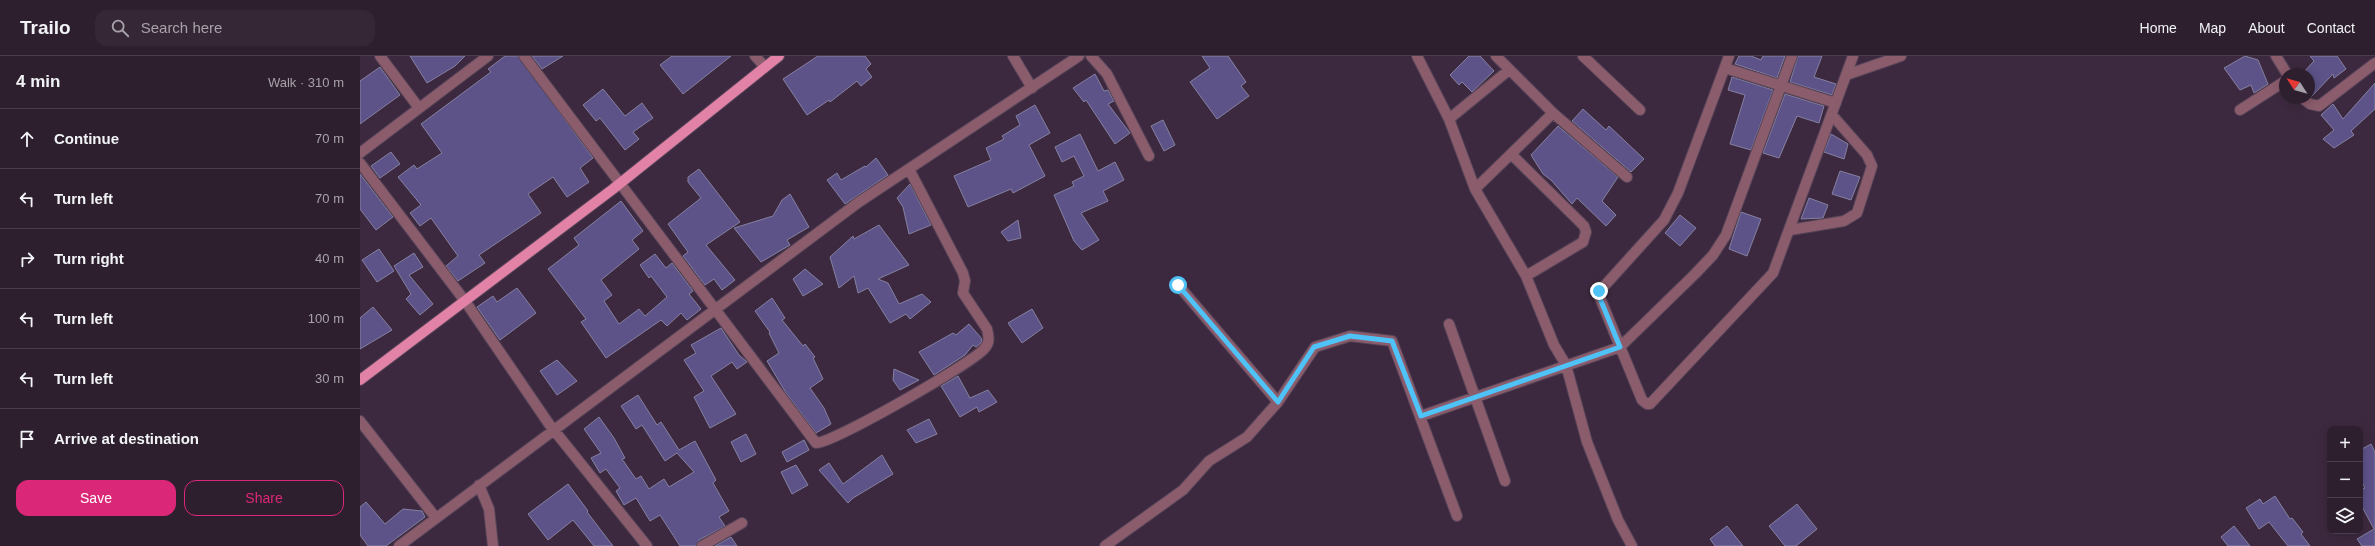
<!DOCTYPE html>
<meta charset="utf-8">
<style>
body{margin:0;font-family:Helvetica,sans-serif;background:#362737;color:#f1f3f6}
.controls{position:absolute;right:12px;bottom:12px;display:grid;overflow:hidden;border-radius:8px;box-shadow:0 2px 10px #0003}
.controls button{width:36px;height:36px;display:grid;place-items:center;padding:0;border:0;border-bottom:1px solid #493d4b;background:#2e1f2f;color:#f1f3f6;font:20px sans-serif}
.compass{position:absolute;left:1919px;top:12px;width:36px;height:36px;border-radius:50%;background:#2e1f2f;box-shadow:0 2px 10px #0003;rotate:306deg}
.stop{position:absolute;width:12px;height:12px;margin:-9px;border:3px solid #4fc3f7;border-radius:50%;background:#fff}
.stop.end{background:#4fc3f7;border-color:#fff;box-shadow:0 1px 4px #0008}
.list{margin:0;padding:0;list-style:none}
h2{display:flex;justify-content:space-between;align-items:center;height:52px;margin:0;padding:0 16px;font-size:17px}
h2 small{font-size:13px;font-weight:400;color:#a7a2aa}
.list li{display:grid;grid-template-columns:26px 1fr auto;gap:12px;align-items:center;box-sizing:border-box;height:60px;padding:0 16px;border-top:1px solid #493d4b}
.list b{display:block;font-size:15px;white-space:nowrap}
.list em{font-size:13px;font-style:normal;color:#a7a2aa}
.actions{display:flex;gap:8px;padding:12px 16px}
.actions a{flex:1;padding:9px 0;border:1px solid #db2777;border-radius:12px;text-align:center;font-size:14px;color:#db2777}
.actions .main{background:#db2777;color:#fff}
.icon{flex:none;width:22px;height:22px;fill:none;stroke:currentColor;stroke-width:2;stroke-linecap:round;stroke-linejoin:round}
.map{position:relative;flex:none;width:2015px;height:490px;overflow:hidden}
header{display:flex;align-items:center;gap:24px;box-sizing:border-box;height:56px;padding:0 20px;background:#2e1f2f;border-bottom:1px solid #493d4b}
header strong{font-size:19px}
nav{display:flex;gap:22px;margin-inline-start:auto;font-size:14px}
.search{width:280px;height:36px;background:#362737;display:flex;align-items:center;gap:10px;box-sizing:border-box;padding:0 14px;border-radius:12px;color:#a7a2aa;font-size:15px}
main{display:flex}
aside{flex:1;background:#2e1f2f}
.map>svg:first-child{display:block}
.building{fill:#5d5389;stroke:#8581a0}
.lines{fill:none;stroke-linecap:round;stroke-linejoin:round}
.minor-casing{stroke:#574559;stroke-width:12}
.major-casing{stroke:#574559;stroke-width:12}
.minor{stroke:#8b5c6c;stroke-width:10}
.major{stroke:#e282a6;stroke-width:10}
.route{stroke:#4fc3f7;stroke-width:5}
</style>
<header>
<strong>Trailo</strong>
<div class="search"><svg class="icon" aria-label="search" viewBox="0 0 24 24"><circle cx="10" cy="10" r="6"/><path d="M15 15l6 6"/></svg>Search here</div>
<nav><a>Home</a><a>Map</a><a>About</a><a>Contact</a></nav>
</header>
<main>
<aside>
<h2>4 min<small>Walk · 310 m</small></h2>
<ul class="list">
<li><svg class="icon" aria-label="ahead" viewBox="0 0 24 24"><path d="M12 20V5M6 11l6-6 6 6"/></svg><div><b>Continue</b></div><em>70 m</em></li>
<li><svg class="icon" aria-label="left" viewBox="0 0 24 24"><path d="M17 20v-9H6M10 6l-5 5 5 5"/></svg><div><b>Turn left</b></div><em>70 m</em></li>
<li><svg class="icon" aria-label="right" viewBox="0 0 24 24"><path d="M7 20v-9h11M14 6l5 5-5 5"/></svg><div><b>Turn right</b></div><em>40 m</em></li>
<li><svg class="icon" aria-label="left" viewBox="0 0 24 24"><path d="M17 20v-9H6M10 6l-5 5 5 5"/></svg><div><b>Turn left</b></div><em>100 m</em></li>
<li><svg class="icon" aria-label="left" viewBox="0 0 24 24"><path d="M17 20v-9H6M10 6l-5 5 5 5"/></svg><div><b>Turn left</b></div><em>30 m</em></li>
<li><svg class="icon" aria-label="arrive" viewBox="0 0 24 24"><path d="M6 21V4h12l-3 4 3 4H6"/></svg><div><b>Arrive at destination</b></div></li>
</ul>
<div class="actions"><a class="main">Save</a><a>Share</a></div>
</aside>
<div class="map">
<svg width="2015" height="490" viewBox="0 0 2015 490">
<rect width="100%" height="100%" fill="#3d293f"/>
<path class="building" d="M50,0H105L95,10L67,27Z
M145,0H158L233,102L220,112L229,126L207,141L193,121L168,138L181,157L119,199L125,207L98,225L86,210L98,200L71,162L60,170L50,157L61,149L38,121L54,109L57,113L82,97L61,68L131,16L128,13Z
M172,0H203L182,13Z
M312,0H371L323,38L300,9Z
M458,0H505L511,8L506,13L512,21L501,30L497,25L470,46L469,44L447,59L423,23Z
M842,0H868L886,26L881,30L889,40L857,63L830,26L850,12Z
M1109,0H1120L1134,15L1112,36L1102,26L1099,29L1090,19Z
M1379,0H1391L1401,4L1403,0H1425L1417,22L1375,8Z
M1438,0H1462L1454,21L1476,28L1472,39L1430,26Z
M1885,0L1898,4L1908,28L1894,37L1891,29L1880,34L1864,12Z
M1950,0H1977L1986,13L1974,22L1973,18L1951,41L1949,39V18H1942L1954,5Z
M20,11L40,39L0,68V25Z
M735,18L744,35L748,34L754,45L748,48L770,77L755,88L726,44L724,46L713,32Z
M1372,21L1413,34L1391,94L1370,88L1385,39L1368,34Z
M2015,27V53L1991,75L1994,79L1974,92L1963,83L1974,74L1961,59L1973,48L1983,63Z
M243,33L265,60L282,47L293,62L273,76L279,83L265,94L240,62L236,65L223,49Z
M1425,38L1464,50L1459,67L1437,60L1419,102L1403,97Z
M675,49L690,77L669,89L685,120L653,137L651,133L608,151L594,120L631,104L626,92L644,83L642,80L660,69L656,60Z
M1223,53L1246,74L1249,70L1284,103L1271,116L1212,65Z
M803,64L815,89L804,95L791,70Z
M1198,70L1258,121L1242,145L1256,159L1246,170L1217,142L1212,148L1191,124L1183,118L1171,99Z
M720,78L738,115L755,106L764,124L743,135L748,145L721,157L739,184L722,194L714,185L694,139L714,130L712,126L724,120L714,100L702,106L695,91Z
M1471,78L1488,88L1484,103L1464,96Z
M31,96L40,108L20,122L11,110Z
M516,102L528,119L485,148L467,124L477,117L481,124L505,110L506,111Z
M339,113L380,166L346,189L375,224L362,234L354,223L345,229L323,200L328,196L308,168L341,142L328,126V121Z
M1480,115L1500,121L1491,144L1472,138Z
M0,118L33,161L16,174L0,153Z
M550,128L571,169L549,178L543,151L537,142Z
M430,138L449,171L427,184L430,189L401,206L374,172L413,160L422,144Z
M1449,142L1468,149L1463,162L1441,163Z
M261,145L283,175L272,184L279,193L241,224L252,239L244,245L259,268L279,253L285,260L307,241L291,220L289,222L280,209L295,198L306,212L312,207L333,235L329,238L341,253L327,264L321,257L307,270L301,264L246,302L221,266L226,263L188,213L219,189L214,182Z
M1381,156L1401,163L1387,200L1369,193Z
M1320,159L1336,172L1320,190L1305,177Z
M658,164L661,182L648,185L641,176Z
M519,169L549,209L518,223L528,227L539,248L562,238L571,246L550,263L546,258L530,267L508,232L498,237L494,220L479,232L470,201L493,180L494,183Z
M19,193L34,215L17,226L2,204Z
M54,197L63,211L49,219L73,248L60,259L46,243L51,238L34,210Z
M445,213L463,228L443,240L433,223Z
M157,232L176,257L140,284L117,251L133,240L137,246Z
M412,242L425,262L422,264L443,290L445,288L455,301L453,302L463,323L450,332L464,352L471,368L456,377L426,337L407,305L419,297L409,277L410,276L395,255Z
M13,251L32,274L0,293V262Z
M672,253L683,272L662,287L648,267Z
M609,268L622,283L621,287L616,291L613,289L605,299L574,319L559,296L593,277L596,279Z
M361,272L379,299L387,306L377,313L372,306L351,320L376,358L350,372L334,341L344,335L324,304L336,297L331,289Z
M197,304L217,325L197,339L180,315Z
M534,313L559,324L540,334L533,324Z
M598,320L610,342L628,334L637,346L619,356L617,351L600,361L581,330Z
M278,339L297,369L301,366L319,394L335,385L356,424L353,427L369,455L359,461L365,470L339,484L336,490H320L300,459L290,465L276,442L264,449L256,435L260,432L246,413L240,417L231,402L241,397L224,373L239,361L254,382L265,402L262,403L276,423L281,420L289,433L304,423L309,431L334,416L317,397L305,405L282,369L276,373L261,350Z
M569,363L577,378L556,387L547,374Z
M386,378L396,398L381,406L371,386Z
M444,384L449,394L427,406L422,396Z
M2011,388L2015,396V490H2002L1997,483L2014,473L2000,447V434L2005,432L2000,423V394Z
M522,399L533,418L493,442L488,447L459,414L469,407L483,428Z
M436,409L448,429L432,438L421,416Z
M208,428L228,455L227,456L253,490H234L213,464L188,484L168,458Z
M1915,440L1930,463L1932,462L1943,476L1941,478L1950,490H1928L1909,466L1899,473L1886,452L1900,443L1903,448Z
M6,446L25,468L43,453L62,455L65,461L26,490H8L0,479V451Z
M1437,448L1457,473L1436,490H1425L1409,470Z
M1367,470L1383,490H1355L1350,483Z
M1874,470L1890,490H1868L1861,481Z
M371,481L377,490H355Z"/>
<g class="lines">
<defs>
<path id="minor" d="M20,0L59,52
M164,0L456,387C473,387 611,308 624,293C630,287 629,281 627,273L603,237L605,225L603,217L549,113
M395,0L405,11
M653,0L672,32
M731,0L747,18L789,100
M1057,0L1089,63L1115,133L1166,220L1194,289L1206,309L1227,386L1258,464L1272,490
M1136,0L1193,57L1267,121
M1223,0L1280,54
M1369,0L1318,137L1304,164L1238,237L1282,344L1287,348H1290L1413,217L1493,0
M1916,0L1927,18
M1365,12L1476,47
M1486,19L1541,0
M1942,42L1950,48L1959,50L2015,7
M1880,54L1925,25
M1089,63L1149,14
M0,97L128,0
M1151,98L1224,170L1226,176L1223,186L1166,220
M0,107L105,245L189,368L287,490
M1115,133L1193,57
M1430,174L1484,165L1497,157L1512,110L1507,99L1472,59
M818,229L918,346L955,291L990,280L1032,285L1097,460
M1089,268L1145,425
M1061,360L1260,291L1335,218L1353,199L1366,179L1432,0
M0,365L76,462
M119,429L129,453L133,490
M39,490L499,146L719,0
M342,490L382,467
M745,490L823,434L849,405L887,381L918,346"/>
<path id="major" d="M0,324L253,133L419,0"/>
</defs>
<use href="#minor" class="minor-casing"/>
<use href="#major" class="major-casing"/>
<use href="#minor" class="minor"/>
<use href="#major" class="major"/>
</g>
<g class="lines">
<path class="route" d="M818,229L918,346L954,291L990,280L1032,285L1061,360L1260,291L1239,240V235"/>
</g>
</svg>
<div class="controls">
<button>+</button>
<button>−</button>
<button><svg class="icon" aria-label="layers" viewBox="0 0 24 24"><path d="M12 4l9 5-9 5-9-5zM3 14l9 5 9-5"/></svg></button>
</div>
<svg class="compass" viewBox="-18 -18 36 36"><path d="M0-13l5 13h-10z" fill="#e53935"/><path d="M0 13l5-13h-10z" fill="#a7a2aa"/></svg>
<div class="stop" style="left:818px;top:229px"></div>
<div class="stop end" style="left:1239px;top:235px"></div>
</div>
</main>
